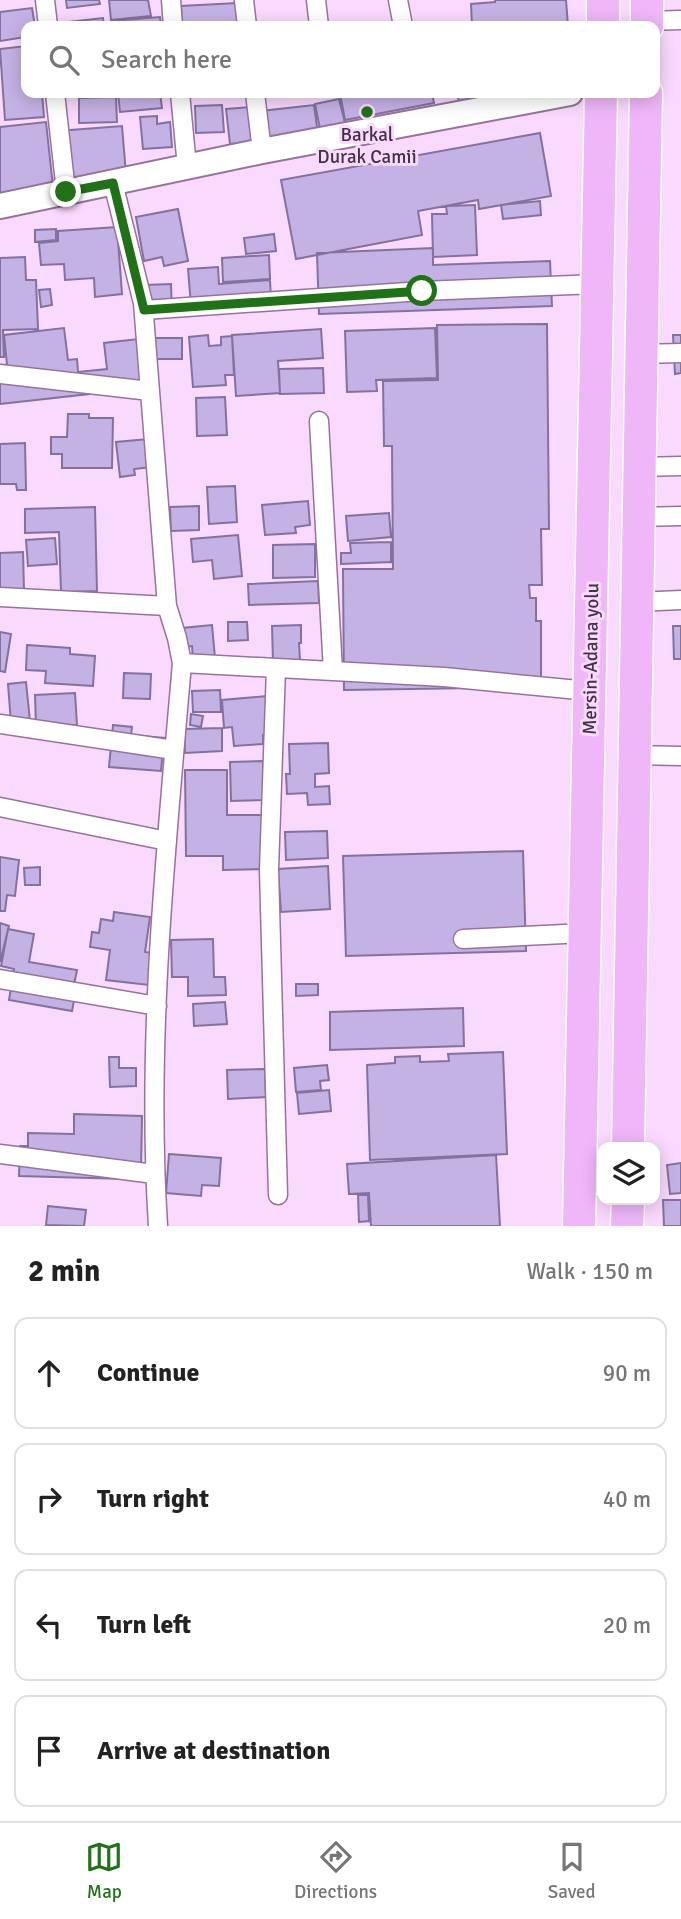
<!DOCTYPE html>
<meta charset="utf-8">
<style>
body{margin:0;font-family:Signika,sans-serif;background:#f2f2f2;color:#222}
.controls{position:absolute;right:21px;bottom:21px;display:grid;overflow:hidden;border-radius:14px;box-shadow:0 4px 18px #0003}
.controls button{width:63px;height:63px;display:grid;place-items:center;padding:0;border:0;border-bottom:2px solid #e0e0e0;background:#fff;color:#222;font:35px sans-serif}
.stop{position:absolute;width:21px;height:21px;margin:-16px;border:5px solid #217119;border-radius:50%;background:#fff}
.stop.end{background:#217119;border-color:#fff;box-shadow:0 2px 7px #0008}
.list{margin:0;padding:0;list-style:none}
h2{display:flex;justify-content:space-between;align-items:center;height:91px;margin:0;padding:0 28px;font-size:30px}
h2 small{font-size:23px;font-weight:400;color:#767676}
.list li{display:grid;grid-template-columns:46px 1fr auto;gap:21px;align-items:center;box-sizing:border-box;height:112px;margin:0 14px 14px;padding:0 14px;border:2px solid #e0e0e0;border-radius:14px}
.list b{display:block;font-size:26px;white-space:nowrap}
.list em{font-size:23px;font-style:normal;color:#767676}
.icon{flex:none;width:38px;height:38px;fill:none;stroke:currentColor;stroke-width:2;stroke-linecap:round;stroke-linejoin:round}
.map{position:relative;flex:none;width:681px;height:1226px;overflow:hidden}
.search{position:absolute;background:#fff;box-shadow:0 4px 18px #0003;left:21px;right:21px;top:21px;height:77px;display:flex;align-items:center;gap:18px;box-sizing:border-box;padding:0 24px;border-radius:14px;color:#767676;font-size:26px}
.sheet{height:595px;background:#fff}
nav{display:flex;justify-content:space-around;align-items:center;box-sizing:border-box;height:98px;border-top:2px solid #e0e0e0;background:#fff;font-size:19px;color:#767676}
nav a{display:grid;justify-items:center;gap:4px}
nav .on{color:#217119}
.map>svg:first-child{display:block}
.building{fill:#c5b2e5;stroke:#8371a0;stroke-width:2}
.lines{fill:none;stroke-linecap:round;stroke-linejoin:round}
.street-casing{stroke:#97739c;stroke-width:21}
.secondary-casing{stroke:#97739c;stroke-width:28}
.highway-casing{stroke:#fff;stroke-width:35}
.street{stroke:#fff;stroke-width:18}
.secondary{stroke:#fff;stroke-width:24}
.highway{stroke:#efb7f8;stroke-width:32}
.route{stroke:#217119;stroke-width:9}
.poi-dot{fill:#217119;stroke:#f9d9fd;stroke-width:2.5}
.labels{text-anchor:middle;stroke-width:6;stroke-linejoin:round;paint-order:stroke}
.poi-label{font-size:19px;fill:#413244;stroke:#f9d9fd}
.street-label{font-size:19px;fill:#413244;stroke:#f9d9fd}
</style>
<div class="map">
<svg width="681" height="1226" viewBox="0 0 681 1226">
<rect width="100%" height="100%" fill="#f9d9fd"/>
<path class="building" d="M66,0H99L100,4L67,8Z
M109,0H148L151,16L111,20Z
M495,0H566L568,26H472L471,4L495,2Z
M237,3L238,26H182L181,6Z
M32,8L35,26H26V37L0,41V12Z
M160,17L161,26H113L112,21Z
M103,18L104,26H51V24Z
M26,46V93H42L44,117L5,120L0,49Z
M118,93H160L162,108L120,112Z
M340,93H432L434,103L345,120Z
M457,93H499L459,102Z
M116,97L117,122L79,123V98Z
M339,99L345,123L320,129L315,104Z
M222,105L224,132L196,133L195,106Z
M314,105L318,134L264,140L261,111Z
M251,107L255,141L230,144L226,109Z
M157,116V124L170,122L172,147L143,149L140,117Z
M46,122L53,187L0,193V127Z
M122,126L126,174L61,178L58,131Z
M540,133L551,196L479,209L478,200L418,211L422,235L296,259L281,180Z
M540,201L541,215L503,219L501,205Z
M475,205L477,255L433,257L432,214H447L446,206Z
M178,209L188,261L164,266L162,257L144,261L136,217Z
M117,227L122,294L95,297L94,278L65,280L64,264L41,265L39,243L58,241V231Z
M56,229V240L35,242V230Z
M274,234L276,251L246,254L244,238Z
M433,248V265L550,261L552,306L319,314L317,253Z
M269,255L270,279L223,282L222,258Z
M25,257L26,280H36L38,329L3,330L4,357H0V258Z
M218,267L219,284L270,280L271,299L191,305L188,269Z
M171,284L172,313L145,314L144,285Z
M50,289L52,305L41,307L39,290Z
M547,324L549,529H541L542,585H529L530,598H536V621H541V687L344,690L343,569H393L392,446H384L383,381L438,380L437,325Z
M64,328L68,360L77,359L78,372L107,369L104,343L138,339L143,388L0,404V366L7,365L4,335Z
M435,328L437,378L376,380L377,391L347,392L345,331Z
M321,329L323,358L278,361L280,393L236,396L232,335Z
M208,335L209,346L221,345V337L232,336L234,375H225L226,385L193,387L189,337Z
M673,335H681V373L675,374Z
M152,338H182V359H153Z
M323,368L324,393L280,394L279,369Z
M225,397L227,435L197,436L196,398Z
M68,414H89V418H113L112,468H62V454H51V437H67Z
M148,439L151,467L134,469L135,475L120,477L116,442Z
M25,443L26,490H17L16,484H0V444Z
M235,486L237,522L209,524L207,487Z
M308,501L310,525L295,527L296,533L265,535L262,505Z
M199,506V530L171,531L170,507Z
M95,507L97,591L61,592L59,532L25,533V509Z
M389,513L391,537L348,541L346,516Z
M238,535L242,576L214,579L212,560L193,562L191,539Z
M55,538L57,564L28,566L26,540Z
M391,542V562L341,564V553H351L350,543Z
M315,544V577L273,578V545Z
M23,552L24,590L0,591V553Z
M318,581L319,603L249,605L248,584Z
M228,622H247L248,640L228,641Z
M212,625L216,669L194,672L192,646L184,647L182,628Z
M301,625V643H299L300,661L273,662L272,626Z
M673,626H681V659H674Z
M0,632L11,634L5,672L0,671Z
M27,645L70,648V654L95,656L93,686L45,683L46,671L26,670Z
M124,673L151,674L150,699L123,698Z
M26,682L30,721L11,723L8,684Z
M220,690L221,712H193L192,691Z
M75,693L77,725L36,727L35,695Z
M267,696L270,735H263V744L234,746L232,727L224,728L222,700Z
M191,714L203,716L201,727L190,725Z
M113,725L132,727L131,735L164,738L161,771L109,767Z
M222,728V751L185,753L184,729Z
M328,743L329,773L315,774V787L329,786L330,804L308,805L307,793L287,794L286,774H290L289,744Z
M263,761L264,800L231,801L230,762Z
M185,770H227V815H268L269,869L223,870V856H186Z
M327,831L328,858L286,860L285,832Z
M523,851L526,951L346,956L343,856Z
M0,857L19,860L15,896L7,895L5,911H0Z
M328,866L330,909L281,912L278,869Z
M40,867V885H25L24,868Z
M114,912L150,917L145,952L153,953L149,985L106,980L110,950L90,947L92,932L99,933L101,919L113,921Z
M0,923L9,926L0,962Z
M8,929L34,934L29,962L77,970L72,995H75L72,1011L9,1000L14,969L1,966Z
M213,939L214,977H225L226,995L188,996V977H172L171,940Z
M296,984H318V995L296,996Z
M225,1002L227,1024L194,1026L193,1004Z
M463,1008L464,1046L330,1050V1012Z
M503,1052L507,1154L370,1160L367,1065L395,1063V1057L420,1056V1062L449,1061L448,1054Z
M109,1057H119V1068H136V1086L110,1087Z
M327,1065L329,1080L320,1081L321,1090L296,1092L294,1068Z
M265,1069L266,1097L228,1099L227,1070Z
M329,1090L331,1111L299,1114L297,1093Z
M74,1114L142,1116L141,1171L127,1179L19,1176L20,1146H28V1133L74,1134Z
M169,1154L221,1158L219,1186L202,1185L201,1196L166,1193Z
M496,1155L500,1226H371L369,1193L349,1194L347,1164Z
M681,1163V1193L670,1194L667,1165Z
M358,1195H368L369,1221L359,1222Z
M663,1200H681V1226H664Z
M48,1206L86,1210L84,1226L46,1225Z"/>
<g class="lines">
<defs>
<path id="street" d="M45,0L48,26
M171,0L173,26
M244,0L247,26
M316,0L319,26
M398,0L403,26
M647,21L681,20
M55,93L66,192
M180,93L187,167
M255,93L262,151
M113,183L143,303L167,606L177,638L182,663C166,850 146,1039 158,1226
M144,310L422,291L598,284
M641,354L681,353
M0,374L150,391
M319,421L333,671
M639,467L681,466
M639,517L681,516
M0,597L167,606
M637,602L681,600
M182,663L444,677L589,691
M276,668L269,870L278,1195
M0,724L174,750
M634,755L681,756
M0,807L167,841
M463,939L585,933
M0,979L157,1006
M0,1154L154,1174"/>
<path id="secondary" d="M0,206L262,151L570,93"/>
<path id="highway" d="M603,26V0
M647,26V0
M628,1147L646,93
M579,1226L601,93
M627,1226L628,1200"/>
</defs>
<use href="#street" class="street-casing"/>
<use href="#secondary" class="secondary-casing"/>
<use href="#highway" class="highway-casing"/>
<use href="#street" class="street"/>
<use href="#secondary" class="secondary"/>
<use href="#highway" class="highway"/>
</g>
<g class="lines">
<path class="route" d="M66,192L113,183L144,310L422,291"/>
</g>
<circle class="poi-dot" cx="367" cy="112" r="7"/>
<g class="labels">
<g class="poi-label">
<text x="367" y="141">Barkal<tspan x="367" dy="22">Durak Camii</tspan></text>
</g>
<g class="street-label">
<text transform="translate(590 659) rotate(-89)" y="7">Mersin-Adana yolu</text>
</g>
</g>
</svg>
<div class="controls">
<button><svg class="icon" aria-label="layers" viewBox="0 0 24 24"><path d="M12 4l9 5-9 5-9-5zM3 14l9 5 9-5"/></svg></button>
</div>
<div class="stop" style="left:422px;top:291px"></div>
<div class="stop end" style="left:66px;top:192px"></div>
<div class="search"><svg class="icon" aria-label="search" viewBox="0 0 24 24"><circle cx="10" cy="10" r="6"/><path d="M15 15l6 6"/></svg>Search here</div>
</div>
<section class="sheet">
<h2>2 min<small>Walk · 150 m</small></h2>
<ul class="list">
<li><svg class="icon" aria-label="ahead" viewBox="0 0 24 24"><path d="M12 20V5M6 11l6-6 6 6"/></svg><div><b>Continue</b></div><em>90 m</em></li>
<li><svg class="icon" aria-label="right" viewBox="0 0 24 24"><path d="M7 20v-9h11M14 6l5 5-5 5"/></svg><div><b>Turn right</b></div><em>40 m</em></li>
<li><svg class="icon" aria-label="left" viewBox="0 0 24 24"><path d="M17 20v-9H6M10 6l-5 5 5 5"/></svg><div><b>Turn left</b></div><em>20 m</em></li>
<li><svg class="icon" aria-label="arrive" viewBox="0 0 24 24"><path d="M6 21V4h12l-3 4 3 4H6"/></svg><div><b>Arrive at destination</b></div></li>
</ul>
</section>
<nav>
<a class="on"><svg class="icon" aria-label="map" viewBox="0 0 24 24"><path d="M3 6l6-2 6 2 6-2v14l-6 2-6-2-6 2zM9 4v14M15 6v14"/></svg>Map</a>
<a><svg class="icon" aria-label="directions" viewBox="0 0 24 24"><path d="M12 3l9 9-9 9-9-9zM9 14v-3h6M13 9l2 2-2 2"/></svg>Directions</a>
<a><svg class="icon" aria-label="saved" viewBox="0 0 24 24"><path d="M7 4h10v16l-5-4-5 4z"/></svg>Saved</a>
</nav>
